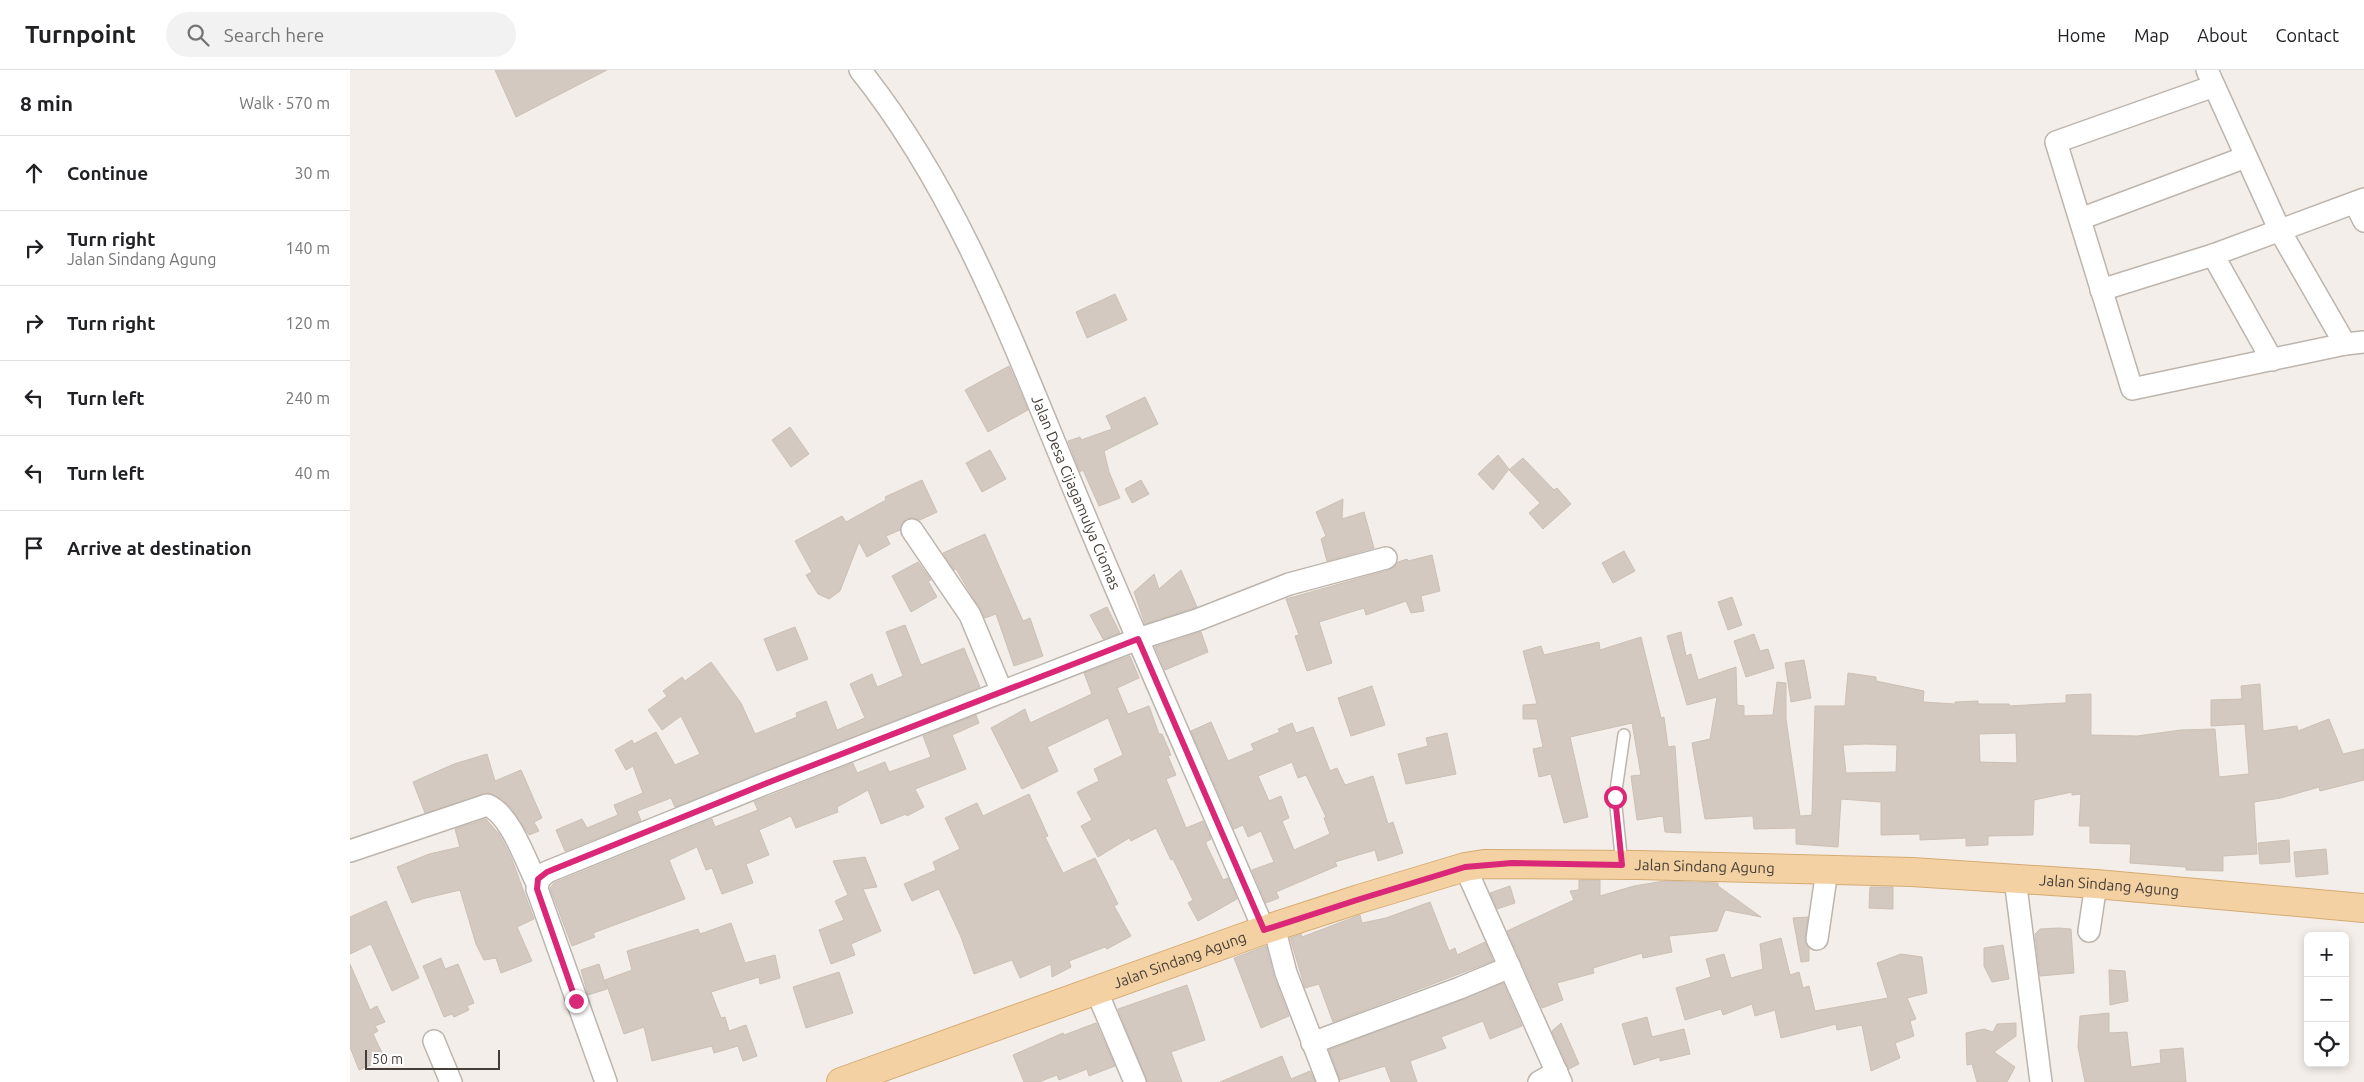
<!DOCTYPE html>
<meta charset="utf-8">
<style>
body{margin:0;font-family:Ubuntu,sans-serif;background:#f2f2f2;color:#202124}
.controls{position:absolute;right:15px;bottom:15px;display:grid;overflow:hidden;border-radius:8px;box-shadow:0 2px 8px #0003}
.controls button{width:45px;height:45px;display:grid;place-items:center;padding:0;border:0;border-bottom:1px solid #e0e0e0;background:#fff;color:#202124;font:25px sans-serif}
.scale{position:absolute;left:15px;bottom:12px;width:135px;box-sizing:border-box;padding-left:5px;border:2px solid #453e38;border-top:0;font-size:14px;line-height:18px;white-space:nowrap;color:#453e38;-webkit-text-stroke:4px #fff;paint-order:stroke}
.stop{position:absolute;width:15px;height:15px;margin:-11px;border:4px solid #db2777;border-radius:50%;background:#fff}
.stop.end{background:#db2777;border-color:#fff;box-shadow:0 1px 5px #0008}
.list{margin:0;padding:0;list-style:none}
h2{display:flex;justify-content:space-between;align-items:center;height:65px;margin:0;padding:0 20px;font-size:21px}
h2 small{font-size:16px;font-weight:400;color:#757577}
.list li{display:grid;grid-template-columns:32px 1fr auto;gap:15px;align-items:center;box-sizing:border-box;height:75px;padding:0 20px;border-top:1px solid #e0e0e0}
.list b{display:block;font-size:19px;white-space:nowrap}
.list p{margin:0;font-size:16px;white-space:nowrap;color:#757577}
.list em{font-size:16px;font-style:normal;color:#757577}
.icon{flex:none;width:28px;height:28px;fill:none;stroke:currentColor;stroke-width:2;stroke-linecap:round;stroke-linejoin:round}
.map{position:relative;flex:none;width:2014px;height:1012px;overflow:hidden}
header{display:flex;align-items:center;gap:30px;box-sizing:border-box;height:70px;padding:0 25px;background:#fff;border-bottom:1px solid #e0e0e0}
header strong{font-size:24px}
nav{display:flex;gap:28px;margin-inline-start:auto;font-size:18px}
.search{width:350px;height:45px;background:#f2f2f2;display:flex;align-items:center;gap:12px;box-sizing:border-box;padding:0 18px;border-radius:28px;color:#757577;font-size:19px}
main{display:flex}
aside{flex:1;background:#fff}
.map>svg:first-child{display:block}
.building{fill:#d3c9c0;stroke:#cdc0b4;fill-rule:evenodd}
.lines{fill:none;stroke-linecap:round;stroke-linejoin:round}
.lane-casing{stroke:#bdb5ad;stroke-width:14}
.street-casing{stroke:#bdb5ad;stroke-width:24}
.primary-casing{stroke:#d6ab73;stroke-width:30}
.lane{stroke:#fff;stroke-width:11}
.street{stroke:#fff;stroke-width:21}
.primary{stroke:#f3d1a2;stroke-width:28}
.route{stroke:#db2777;stroke-width:6}
.labels{text-anchor:middle;stroke-width:4;stroke-linejoin:round;paint-order:stroke}
.street-label{font-size:15px;fill:#453e38;stroke:#fff}
</style>
<header>
<strong>Turnpoint</strong>
<div class="search"><svg class="icon" aria-label="search" viewBox="0 0 24 24"><circle cx="10" cy="10" r="6"/><path d="M15 15l6 6"/></svg>Search here</div>
<nav><a>Home</a><a>Map</a><a>About</a><a>Contact</a></nav>
</header>
<main>
<aside>
<h2>8 min<small>Walk · 570 m</small></h2>
<ul class="list">
<li><svg class="icon" aria-label="ahead" viewBox="0 0 24 24"><path d="M12 20V5M6 11l6-6 6 6"/></svg><div><b>Continue</b></div><em>30 m</em></li>
<li><svg class="icon" aria-label="right" viewBox="0 0 24 24"><path d="M7 20v-9h11M14 6l5 5-5 5"/></svg><div><b>Turn right</b><p>Jalan Sindang Agung</p></div><em>140 m</em></li>
<li><svg class="icon" aria-label="right" viewBox="0 0 24 24"><path d="M7 20v-9h11M14 6l5 5-5 5"/></svg><div><b>Turn right</b></div><em>120 m</em></li>
<li><svg class="icon" aria-label="left" viewBox="0 0 24 24"><path d="M17 20v-9H6M10 6l-5 5 5 5"/></svg><div><b>Turn left</b></div><em>240 m</em></li>
<li><svg class="icon" aria-label="left" viewBox="0 0 24 24"><path d="M17 20v-9H6M10 6l-5 5 5 5"/></svg><div><b>Turn left</b></div><em>40 m</em></li>
<li><svg class="icon" aria-label="arrive" viewBox="0 0 24 24"><path d="M6 21V4h12l-3 4 3 4H6"/></svg><div><b>Arrive at destination</b></div></li>
</ul>
</aside>
<div class="map">
<svg width="2014" height="1012" viewBox="0 0 2014 1012">
<rect width="100%" height="100%" fill="#f3eee9"/>
<path class="building" d="M145,0H257L166,47Z
M765,224L777,250L737,268L726,242Z
M659,296L678,340L638,362L615,320Z
M795,327L808,354L754,381L759,402L770,428L749,436L733,400L730,402L718,371L730,367L731,370L762,359L756,346Z
M440,357L459,384L441,397L422,370Z
M640,380L656,409L632,422L616,393Z
M1148,385L1159,399L1143,420L1128,404Z
M1173,388L1204,420L1207,418L1221,434L1193,459L1179,443L1190,433L1159,400Z
M572,410L587,442L570,450L562,448L555,449L550,460L536,466L540,474L517,487L509,472L490,521L479,529L468,524L456,505L462,502L445,471L492,446L496,452L536,430L535,427Z
M791,410L799,424L782,433L775,419Z
M993,429L992,449L1014,442L1024,478L977,491L971,469L976,466L966,442Z
M635,464L673,551L680,548L693,586L664,596L646,544L635,548L606,499L604,500L593,483Z
M1274,481L1285,501L1263,513L1252,493Z
M1082,485L1090,521L1071,526L1074,541L1061,543L1056,531L1016,545L1014,538L969,552L982,593L957,601L945,566L949,565L936,529L1039,500L1048,492L1057,489L1058,491Z
M568,492L581,510L578,511L587,527L561,542L542,506Z
M831,500L847,537L795,554L784,522L804,504L809,519Z
M1382,527L1392,555L1378,560L1368,532Z
M757,537L770,563L753,569L740,545Z
M555,555L571,595L614,578L630,617L325,737L321,728L287,741L291,751L215,781L206,760L232,749L237,758L268,745L264,735L293,723L283,696L276,700L265,680L282,670L284,674L306,662L325,695L350,684L331,646L312,660L298,640L317,626L313,621L332,607L335,611L361,592L391,633L405,664L447,647L446,643L476,631L487,660L515,648L500,614L522,604L527,617L553,606L536,562Z
M445,557L458,589L427,601L414,569Z
M851,562L858,582L815,600L805,577Z
M1331,562L1336,586L1341,584L1348,610L1386,597L1387,635L1394,636V646L1423,645L1427,612L1436,613V649L1450,746L1462,745L1465,636H1495L1498,603L1526,607V611L1574,621L1573,632L1605,634V632L1628,631V634H1659L1660,636L1693,634L1716,633V625L1741,624V665L1787,666L1831,660L1865,659L1869,707L1899,704L1895,654L1861,656V630L1892,629L1891,616L1910,614L1913,661L1947,656L1948,661L1979,649L1993,684L2014,679V710L1970,721L1969,717L1931,728L1904,732L1907,784L1873,786V801L1836,800V797L1780,793L1781,774L1740,773V756H1729L1731,724L1722,725V722L1684,730L1683,765L1638,766V775L1616,776V768L1570,770V764L1531,765V732L1491,729L1488,777L1446,774V758L1404,759L1403,746L1355,749L1342,673L1360,669L1367,627L1337,635L1317,566ZM1666,663L1667,693L1630,692L1629,664ZM1516,674L1547,675L1546,702L1496,703L1493,675Z
M1404,564L1410,581L1418,579L1424,598L1396,607L1384,571Z
M1291,567L1311,648L1314,647L1318,677L1325,676L1331,763L1315,762L1313,746L1287,750L1281,706L1291,705L1282,653L1220,667L1238,747L1214,753L1201,704L1189,707L1183,679L1193,677L1187,649H1173V635L1187,634L1173,581L1191,576L1194,585L1249,572L1250,580Z
M780,586L789,608L767,618L778,644L799,636L809,664H812L821,685L818,686L826,705L816,709L836,758L853,751L861,769L856,772V774L873,810L878,808L887,829L848,851L838,833L843,830L823,789L821,790L806,758L781,771L779,768L748,787L731,756L742,750L727,722L749,711L744,699L773,685L758,648L697,677L708,701L672,719L641,658L675,639L680,653L742,624L734,603Z
M1454,590L1461,628L1441,632L1435,593Z
M1022,616L1035,655L1001,666L988,628Z
M626,645L629,653L602,665L616,699L565,719L574,737L557,746L556,744L531,754L518,720L487,737L488,742L446,758L441,746L409,760L419,785L396,794L403,813L372,824L362,798L356,800L347,777L319,790L335,829L243,863L245,867L222,876L200,818L204,813L362,749L365,757L408,740L404,732L503,693L507,703L535,692L539,702L581,687L573,666Z
M861,652L878,691L904,680L901,674L930,662L928,659L942,653L946,663L963,657L980,701L987,698L995,715L1023,706L1038,754L1043,752L1053,783L1028,791L1025,780L985,792L987,796L926,822L929,828L916,833L902,800L924,792L911,761L898,767L893,755L884,759L841,661ZM942,692L948,708L956,705L976,747L974,748L980,764L944,780L932,751L939,748L931,726L919,731L908,706Z
M1097,663L1106,704L1056,714L1048,684L1078,676L1076,668Z
M137,684L145,711L171,700L192,748L184,752L189,761L179,765L162,739L152,729L139,723L75,743L63,712L104,694Z
M679,724L698,766L695,767L713,803L745,788L768,834L764,836L781,866L757,879L755,877L719,891L721,897L702,907L701,894L670,908L662,890L624,904L611,867L589,819L562,831L554,814L586,800L583,792L610,779L595,748L627,733L633,746Z
M136,749L149,764L161,787L184,849L167,857L182,891L151,903L146,888L134,890L126,874L110,820L72,829L62,833L47,797L79,784L110,777L105,759Z
M1939,770L1940,792L1910,794L1908,773Z
M1976,779L1978,804L1946,807L1944,782Z
M515,787L527,817L513,819L531,861L501,874L505,885L481,894L469,860L494,850L485,831L498,825L483,791Z
M1229,810H1250V826L1284,816L1314,811L1368,813V816L1411,847L1375,840L1367,861L1319,866L1322,882L1293,888L1292,883L1243,898L1244,903L1207,913L1213,930L1192,938L1157,861L1224,830L1220,821L1229,820Z
M1160,816L1165,833L1147,839L1140,823Z
M1520,817H1543V839L1519,838Z
M36,831L69,908L42,921L21,874L0,884V847Z
M1080,832L1099,881L1105,878L1107,885L1135,872L1143,891L983,952L969,914L955,918L940,868L951,864L952,867L1010,845L1012,853L1036,848Z
M1458,847L1455,868L1459,879V891L1451,892L1443,848Z
M381,853L395,893L425,885L430,908L410,914L409,907L361,922L371,948L375,947L379,961L396,955L407,986L393,991L388,976L364,983L362,976L302,991L294,957L274,964L255,910L282,900L277,881L348,859L350,864Z
M1709,858L1721,859L1724,903L1690,906L1685,864L1690,859Z
M1431,868L1440,905L1449,902L1453,918L1459,916L1465,941L1538,928L1527,893L1551,884L1572,887L1577,923L1557,928L1566,949L1560,951L1564,966L1545,973L1550,988L1521,1001L1512,955L1487,960L1486,954L1431,968L1425,940L1405,946L1402,934L1373,945L1371,939L1335,950L1326,918L1361,907L1356,889L1374,884L1381,908L1413,899L1410,874Z
M1653,875L1659,909L1642,912L1634,896V878Z
M916,876L924,907L939,946L911,958L884,888Z
M91,888L95,899L108,894L124,933L117,936L119,940L104,947L102,944L94,947L73,896Z
M0,894L20,940L27,936L35,952L25,956L28,961L23,964L35,989L9,1000L0,977Z
M249,894L257,919L238,925L231,900Z
M1759,900L1775,901L1778,931L1760,935Z
M489,902L503,943L456,958L443,917Z
M1153,913L1172,956L1140,969L1133,951L1091,967L1096,978L1060,991L1067,1012H1041L1035,996L990,1010L979,980Z
M837,915L855,970L821,982L832,1012H797L768,939Z
M1759,943V963L1777,962L1781,997L1811,993L1810,980L1833,978L1836,1012H1735L1728,977L1730,946Z
M1297,947L1302,967L1334,959L1340,984L1310,991V987L1284,995L1272,954Z
M746,953L765,996L739,1006L737,999L709,1010L707,1005L689,1012H674L663,985L713,963L714,965Z
M1211,953L1229,994L1219,999L1202,961Z
M1666,953V966L1644,982L1665,997L1657,1012H1627L1622,994L1617,995L1616,963L1634,959L1643,962L1647,954Z
M932,986L941,1009L960,1001L965,1012H870Z"/>
<g class="lines">
<defs>
<path id="lane" d="M1272,795L1265,727L1274,665"/>
<g id="street">
<path id="s1" d="M510,0C611,126 668,286 730,434C790,577 853,718 914,860"/>
<path d="M1857,0L1930,161L1995,274L2014,272"/>
<path d="M1864,16L1706,72L1782,319L1995,274"/>
<path d="M2005,133L2014,151"/>
<path d="M1730,149L1896,87"/>
<path d="M1863,185L1922,290"/>
<path d="M1751,220L1863,185L2014,129"/>
<path d="M562,460L620,545L652,622"/>
<path d="M0,781L137,735C160,743 176,792 187,813"/>
<path d="M1115,797L1211,1012"/>
<path d="M1665,809L1691,1012"/>
<path d="M924,857L936,903L978,1012"/>
<path d="M1739,861L1746,814"/>
<path d="M1467,869L1477,800"/>
<path d="M747,922L785,1012"/>
<path d="M84,971L101,1012"/>
<path d="M962,973L1110,918L1160,897"/>
<path d="M256,1012L187,819L189,809L197,802L417,713L788,569L847,550L939,514L1036,488"/>
<path d="M1189,1012L1207,1002"/>
</g>
<g id="primary">
<path id="s2" d="M491,1012L914,860L1009,829L1115,797L1134,794L1288,795L1562,802L1746,814L2014,838"/>
</g>
</defs>
<use href="#lane" class="lane-casing"/>
<use href="#street" class="street-casing"/>
<use href="#primary" class="primary-casing"/>
<use href="#lane" class="lane"/>
<use href="#street" class="street"/>
<use href="#primary" class="primary"/>
</g>
<g class="lines">
<path class="route" d="M226,931L187,819L188,809L197,802L417,713L788,569L914,860L1010,829L1115,797L1162,793L1272,795L1265,727"/>
</g>
<g class="labels">
<g class="street-label">
<text dy="5" stroke="none"><textPath href="#s1" startOffset="476">Jalan Desa Cijagamulya Ciomas</textPath></text>
<text dy="5" stroke="none"><textPath href="#s2" startOffset="900">Jalan Sindang Agung</textPath></text>
<text dy="5" stroke="none"><textPath href="#s2" startOffset="1305">Jalan Sindang Agung</textPath></text>
<text dy="5" stroke="none"><textPath href="#s2" startOffset="360">Jalan Sindang Agung</textPath></text>
</g>
</g>
</svg>
<div class="controls">
<button>+</button>
<button>−</button>
<button><svg class="icon" aria-label="locate" viewBox="0 0 24 24"><circle cx="12" cy="12" r="6"/><path d="M12 2v4M12 18v4M2 12h4M18 12h4"/></svg></button>
</div>
<div class="scale">50 m</div>
<div class="stop" style="left:1265px;top:727px"></div>
<div class="stop end" style="left:226px;top:931px"></div>
</div>
</main>
